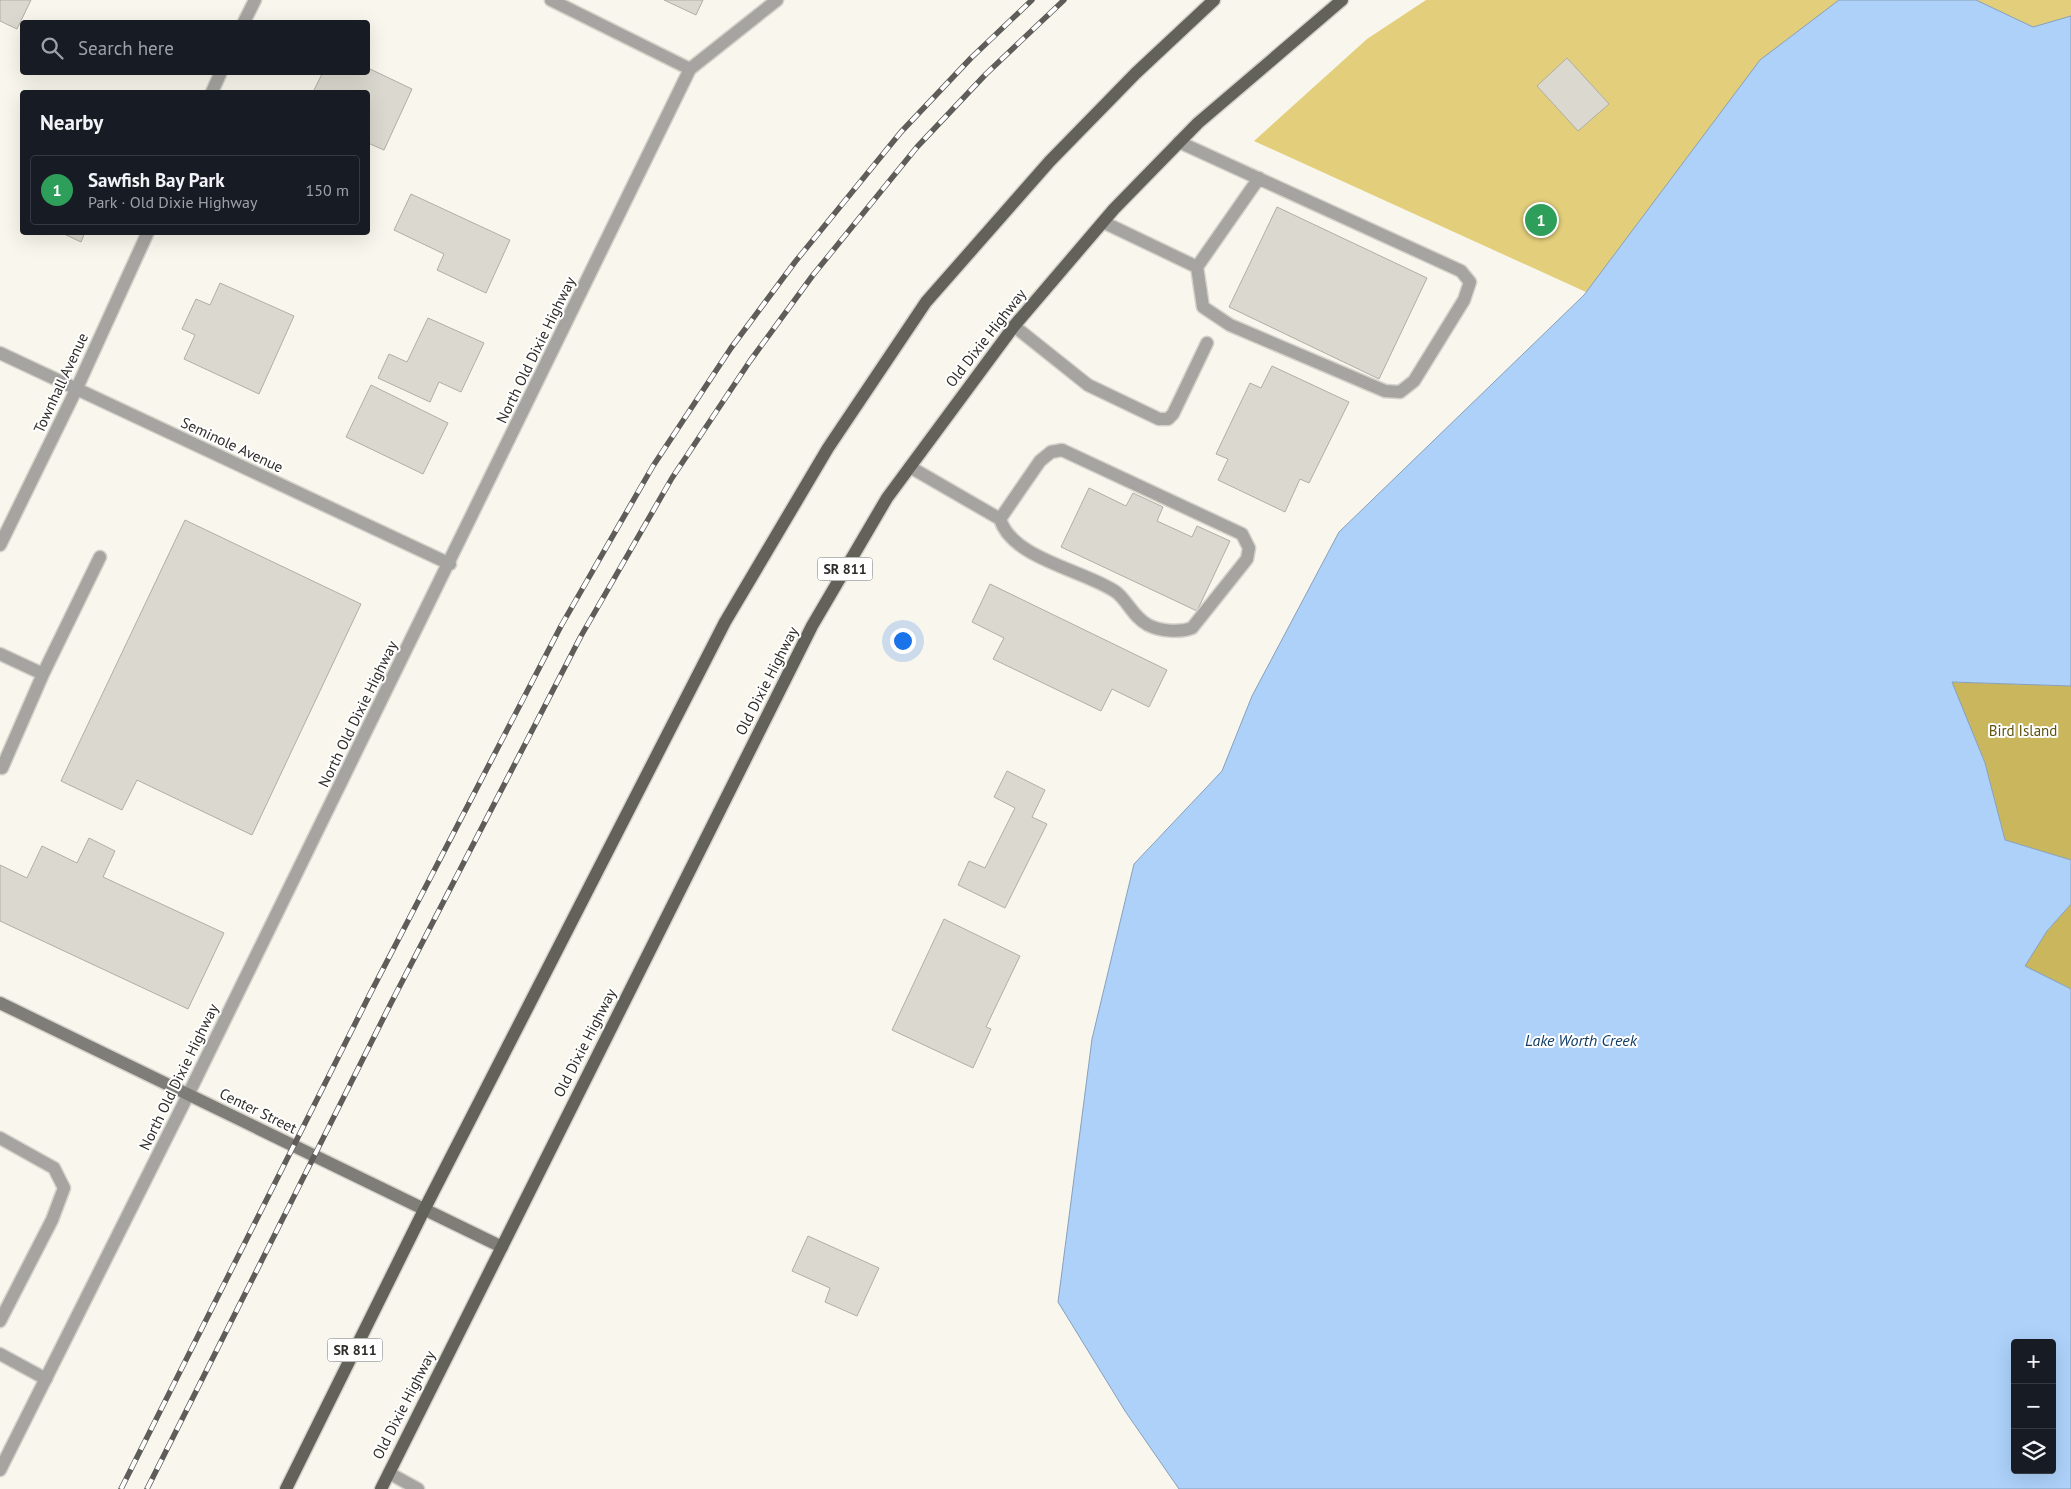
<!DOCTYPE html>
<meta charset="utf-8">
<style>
body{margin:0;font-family:"PT Sans",sans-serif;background:#242831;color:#f1f3f6}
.controls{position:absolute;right:15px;bottom:15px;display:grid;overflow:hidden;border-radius:5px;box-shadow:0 5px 20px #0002}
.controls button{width:45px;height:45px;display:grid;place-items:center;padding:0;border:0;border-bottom:1px solid #363941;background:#171b24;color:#f1f3f6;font:25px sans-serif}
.you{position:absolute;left:902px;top:640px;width:18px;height:18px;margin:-12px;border:4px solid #fff;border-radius:50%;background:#1a73e8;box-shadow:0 0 0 8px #1a73e833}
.badge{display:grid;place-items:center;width:32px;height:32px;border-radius:50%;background:#87b3d7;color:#fff;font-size:16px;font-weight:700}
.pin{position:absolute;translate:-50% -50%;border:2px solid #fff;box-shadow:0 1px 5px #0006}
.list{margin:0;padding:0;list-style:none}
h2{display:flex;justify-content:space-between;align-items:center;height:65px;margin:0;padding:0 20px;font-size:21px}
h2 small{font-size:16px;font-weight:400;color:#9ea1a6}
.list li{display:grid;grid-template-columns:32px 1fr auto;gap:15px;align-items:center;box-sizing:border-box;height:70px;margin:0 10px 10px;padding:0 10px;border:1px solid #363941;border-radius:5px}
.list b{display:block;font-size:19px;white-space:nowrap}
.list p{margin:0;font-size:16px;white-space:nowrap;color:#9ea1a6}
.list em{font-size:16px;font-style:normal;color:#9ea1a6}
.icon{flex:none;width:28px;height:28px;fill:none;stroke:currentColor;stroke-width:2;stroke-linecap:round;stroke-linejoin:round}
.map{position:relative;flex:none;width:2071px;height:1489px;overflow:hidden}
.search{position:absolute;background:#171b24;box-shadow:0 5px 20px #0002;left:20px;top:20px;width:350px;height:55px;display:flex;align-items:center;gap:12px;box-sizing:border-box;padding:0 18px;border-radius:5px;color:#9ea1a6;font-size:19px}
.panel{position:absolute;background:#171b24;box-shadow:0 5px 20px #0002;left:20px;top:90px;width:350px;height:145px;border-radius:5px}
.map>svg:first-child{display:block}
.green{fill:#e3cf7b}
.forest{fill:#cab65d}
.water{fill:#add1f9;stroke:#87a0bb;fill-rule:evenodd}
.building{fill:#dbd9cf;stroke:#b0aea5}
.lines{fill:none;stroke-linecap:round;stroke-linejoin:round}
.lane-casing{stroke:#d4d2ca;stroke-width:15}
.street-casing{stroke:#d4d2ca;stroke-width:15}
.secondary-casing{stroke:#d4d2ca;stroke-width:15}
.primary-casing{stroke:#d4d2ca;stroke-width:15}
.lane{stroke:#a5a4a0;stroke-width:12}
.street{stroke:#a5a4a0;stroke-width:12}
.secondary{stroke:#7e7d77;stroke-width:12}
.primary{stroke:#63625a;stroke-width:12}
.rail-casing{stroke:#5e5d59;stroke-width:5.5}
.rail{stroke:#fff;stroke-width:4;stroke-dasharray:11;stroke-linecap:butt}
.labels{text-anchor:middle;stroke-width:4;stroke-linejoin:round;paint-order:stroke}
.shield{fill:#fff;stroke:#6d6c6a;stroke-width:1}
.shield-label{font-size:14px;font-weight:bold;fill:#2e2d2a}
.street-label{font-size:15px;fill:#2e2d2a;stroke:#fff}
.park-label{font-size:15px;fill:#60520b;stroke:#fff}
.water-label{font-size:16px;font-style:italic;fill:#123c66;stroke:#fff}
</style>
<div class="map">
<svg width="2071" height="1489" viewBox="0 0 2071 1489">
<rect width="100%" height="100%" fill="#f9f6ed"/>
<path class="green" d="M1426,0H1854L1599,298L1254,141L1367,39Z
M1945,0H2071V22L2026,35Z"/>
<path class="forest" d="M1951,682L2071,686V860L2005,840L1985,763Z
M2071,904V989L2024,966L2047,931Z"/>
<path class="water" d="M1839,0H1976L2033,27L2071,16V686L1952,682L1985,763L2005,840L2071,860V904L2047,931L2025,966L2071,989V1489H1179L1125,1411L1058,1302L1092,1039L1134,864L1222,771L1252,696L1339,532L1584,295L1760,60ZM2015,1343H2052V1470H2015Z"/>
<path class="building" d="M0,0H31L17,29L0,21Z
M664,0H703L696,15Z
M1567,58L1609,104L1578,131L1537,86Z
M368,68L412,89L384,150L368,143V92H313L323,72H368Z
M411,194L510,240L486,293L437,270L444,254L394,230Z
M1277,207L1427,278L1379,379L1229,307Z
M60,232H85L81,242Z
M220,283L294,316L259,394L184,359L195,335L182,329L196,299L210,305Z
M428,318L484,343L461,392L439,382L430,402L378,378L389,354L407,362Z
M1272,366L1349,402L1309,483L1300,479L1285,512L1218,480L1228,459L1216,454L1250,383L1261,388Z
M371,385L448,423L423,474L346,437Z
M1089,488L1126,506L1133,493L1163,507L1157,521L1192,537L1197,526L1230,541L1197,611L1061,547Z
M185,520L361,604L252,835L137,780L122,810L61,781Z
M990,584L1167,670L1149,707L1112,689L1101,711L993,659L1004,638L972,622Z
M1007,771L1045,790L1032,817L1047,824L1005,908L958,885L969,861L985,868L1015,808L994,797Z
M89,838L115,851L103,877L224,933L188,1009L0,921V865L27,878L42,846L77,863Z
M944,919L1020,956L986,1027L991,1029L973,1068L892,1030Z
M808,1236L879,1268L857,1316L825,1302L830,1288L792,1271Z"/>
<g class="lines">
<defs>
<path id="lane" d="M1179,142L1461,271L1470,282L1464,300L1414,381L1400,392L1385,391L1230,325L1203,307L1197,267L1259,178
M1103,222L1197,267
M1014,326L1088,385L1159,419H1168L1173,414L1207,343
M910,467L1000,519C1012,559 1084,570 1116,592C1128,601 1132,616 1148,625C1160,631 1179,633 1192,628L1247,559L1249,548L1242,534L1062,450L1051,452L1040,461L1000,519
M0,654L43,674L2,768
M43,674L100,557
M0,1138L54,1168L64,1188L52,1220L0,1321
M0,1354L46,1379
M389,1473L418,1489"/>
<path id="street" d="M551,0L690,69
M244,22L255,0
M212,92L221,72
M0,353L450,564
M0,545L76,390L148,232
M0,1470L188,1095L690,69L777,0"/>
<path id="secondary" d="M0,1003L502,1247"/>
<path id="primary" d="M286,1489L424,1210L725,622L828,448L926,302L1050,161L1136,73L1214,0
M381,1489L812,626L887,498L1014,326L1114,209L1198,123L1342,0"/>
</defs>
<use href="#lane" class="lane-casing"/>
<use href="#street" class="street-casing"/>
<use href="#secondary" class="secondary-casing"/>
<use href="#primary" class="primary-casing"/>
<use href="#lane" class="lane"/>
<use href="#street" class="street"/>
<use href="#secondary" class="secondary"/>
<use href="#primary" class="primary"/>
<defs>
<path id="rail" d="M121,1489L370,994L561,626L653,466L731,348L795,262L901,132L971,58L1032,0
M147,1489L390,1005L581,636L672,478L750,361L813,275L917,147L986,74L1064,0"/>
</defs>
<use href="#rail" class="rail-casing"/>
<use href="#rail" class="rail"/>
</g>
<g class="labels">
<g class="shield">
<rect x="817.5" y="557.5" width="55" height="23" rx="4"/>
<rect x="327.5" y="1338.5" width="55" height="23" rx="4"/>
</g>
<g class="shield-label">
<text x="845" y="574">SR 811</text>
<text x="355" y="1355">SR 811</text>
</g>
<g class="street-label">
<text transform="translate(986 338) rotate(-52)" y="5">Old Dixie Highway</text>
<text transform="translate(536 350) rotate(-64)" y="5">North Old Dixie Highway</text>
<text transform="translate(61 383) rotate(-65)" y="5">Townhall Avenue</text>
<text transform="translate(232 445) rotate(25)" y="5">Seminole Avenue</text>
<text transform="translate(767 681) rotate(-63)" y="5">Old Dixie Highway</text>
<text transform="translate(358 714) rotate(-64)" y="5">North Old Dixie Highway</text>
<text transform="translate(585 1043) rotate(-63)" y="5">Old Dixie Highway</text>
<text transform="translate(179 1077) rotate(-64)" y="5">North Old Dixie Highway</text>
<text transform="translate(258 1111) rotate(26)" y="5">Center Street</text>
<text transform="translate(404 1405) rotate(-63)" y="5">Old Dixie Highway</text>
</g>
<g class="park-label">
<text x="2023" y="736">Bird Island</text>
</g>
<g class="water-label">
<text x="1581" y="1046">Lake Worth Creek</text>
</g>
</g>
</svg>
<div class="controls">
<button>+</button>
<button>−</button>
<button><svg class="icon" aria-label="layers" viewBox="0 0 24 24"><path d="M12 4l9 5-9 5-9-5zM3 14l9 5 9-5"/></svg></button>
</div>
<div class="you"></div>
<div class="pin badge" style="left:1541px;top:220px;background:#2e9e5b">1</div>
<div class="search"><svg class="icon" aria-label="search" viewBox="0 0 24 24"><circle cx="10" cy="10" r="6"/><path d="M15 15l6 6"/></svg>Search here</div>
<section class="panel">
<h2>Nearby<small></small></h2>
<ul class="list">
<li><span class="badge" style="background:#2e9e5b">1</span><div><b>Sawfish Bay Park</b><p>Park · Old Dixie Highway</p></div><em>150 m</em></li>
</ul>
</section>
</div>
